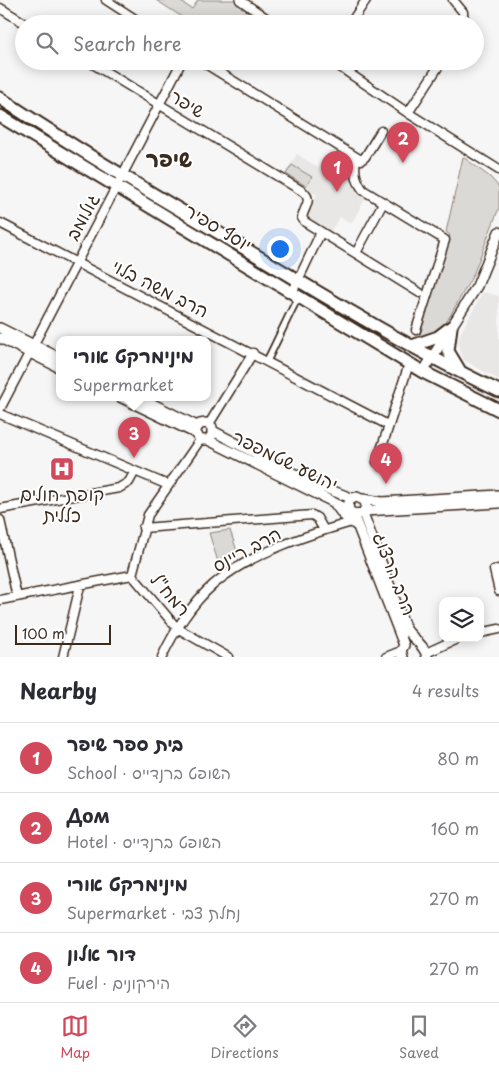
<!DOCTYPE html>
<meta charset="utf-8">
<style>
body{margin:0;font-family:"Playpen Sans","Playpen Sans Hebrew",sans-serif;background:#f2f2f3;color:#2b2b33}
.controls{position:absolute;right:15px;bottom:15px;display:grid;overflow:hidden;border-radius:10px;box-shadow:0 2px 12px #0003}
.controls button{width:45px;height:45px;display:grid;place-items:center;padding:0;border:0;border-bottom:1px solid #e1e1e2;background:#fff;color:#2b2b33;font:25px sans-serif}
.scale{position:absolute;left:15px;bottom:12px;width:96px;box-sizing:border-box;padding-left:5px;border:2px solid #3b2a1e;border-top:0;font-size:14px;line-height:18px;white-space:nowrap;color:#3b2a1e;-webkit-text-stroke:4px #fff;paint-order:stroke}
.you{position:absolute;left:279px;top:248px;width:18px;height:18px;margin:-12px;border:4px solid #fff;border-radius:50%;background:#1a73e8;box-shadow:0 0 0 8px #1a73e833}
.badge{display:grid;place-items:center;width:32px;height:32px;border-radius:50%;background:#d1495b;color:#fff;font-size:16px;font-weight:700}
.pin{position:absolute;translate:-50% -41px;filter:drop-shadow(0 1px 2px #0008)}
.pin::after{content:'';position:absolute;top:26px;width:18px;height:15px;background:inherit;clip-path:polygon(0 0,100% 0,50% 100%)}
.popup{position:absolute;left:56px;top:336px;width:155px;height:65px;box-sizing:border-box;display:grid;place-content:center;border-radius:10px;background:#fff;filter:drop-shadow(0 1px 4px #0005);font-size:16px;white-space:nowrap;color:#7c7c81}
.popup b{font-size:19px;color:#2b2b33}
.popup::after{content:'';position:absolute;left:50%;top:100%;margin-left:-10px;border:10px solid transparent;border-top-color:#fff}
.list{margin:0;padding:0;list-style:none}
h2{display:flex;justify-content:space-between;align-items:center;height:65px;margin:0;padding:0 20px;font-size:21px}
h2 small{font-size:16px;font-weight:400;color:#7c7c81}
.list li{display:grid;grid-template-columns:32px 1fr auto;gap:15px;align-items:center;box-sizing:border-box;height:70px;padding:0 20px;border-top:1px solid #e1e1e2}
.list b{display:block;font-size:19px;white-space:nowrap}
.list p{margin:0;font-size:16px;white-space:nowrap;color:#7c7c81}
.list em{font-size:16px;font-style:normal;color:#7c7c81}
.icon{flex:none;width:28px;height:28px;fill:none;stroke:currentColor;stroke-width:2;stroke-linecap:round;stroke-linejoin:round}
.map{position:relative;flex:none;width:499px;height:657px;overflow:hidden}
.search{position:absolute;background:#fff;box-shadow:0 2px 12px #0003;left:15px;right:15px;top:15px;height:55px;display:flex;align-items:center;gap:12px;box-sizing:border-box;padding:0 18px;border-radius:28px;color:#7c7c81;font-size:19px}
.sheet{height:345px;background:#fff}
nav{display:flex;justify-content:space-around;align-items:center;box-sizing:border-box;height:70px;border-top:1px solid #e1e1e2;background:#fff;font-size:14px;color:#7c7c81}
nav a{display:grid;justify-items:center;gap:2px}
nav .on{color:#d1495b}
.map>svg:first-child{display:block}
.built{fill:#e9e7e6}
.park{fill:#dbd9d6;stroke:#8b827a}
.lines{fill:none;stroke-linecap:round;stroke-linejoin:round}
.pedestrian-casing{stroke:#3b2a1e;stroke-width:9}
.minor-casing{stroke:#3b2a1e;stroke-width:11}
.tertiary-casing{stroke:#3b2a1e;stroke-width:12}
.primary-casing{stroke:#3b2a1e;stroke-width:15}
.pedestrian{stroke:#fff;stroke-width:5.5}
.minor{stroke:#fff;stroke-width:8}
.tertiary{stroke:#fff;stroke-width:9}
.primary{stroke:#fff;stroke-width:11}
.labels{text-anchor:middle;stroke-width:4;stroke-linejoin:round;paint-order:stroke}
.street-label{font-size:18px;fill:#3b2a1e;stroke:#fff}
.poi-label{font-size:18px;fill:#3b2a1e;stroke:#fff}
.district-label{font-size:22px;font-weight:bold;fill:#3b2a1e;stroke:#fff}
</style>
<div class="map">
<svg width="499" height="657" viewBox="0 0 499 657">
<rect width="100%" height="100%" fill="#f7f6f6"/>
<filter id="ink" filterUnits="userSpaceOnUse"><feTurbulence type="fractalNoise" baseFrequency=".02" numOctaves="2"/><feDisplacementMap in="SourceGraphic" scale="10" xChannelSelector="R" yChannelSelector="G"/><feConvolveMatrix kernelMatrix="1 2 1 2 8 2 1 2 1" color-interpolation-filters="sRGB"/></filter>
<g filter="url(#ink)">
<path class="built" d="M330,151L349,162L352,183L356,190L367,196L351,224L339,217L331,231L305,216L317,195L284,175L297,154L319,168Z
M483,292L499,296V380L464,360L460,352L458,342L461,332Z"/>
<path class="park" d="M156,0H178L192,9L198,0H236L265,19L261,24H193Z
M463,157L490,177L499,187V208L473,275L441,332L428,338H419L450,235L446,232Z
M292,165L312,177L306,186L286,174Z
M230,530L238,554L219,565L209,533Z"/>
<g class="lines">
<defs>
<path id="pedestrian" d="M267,361L298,297"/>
<path id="minor" d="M106,0L143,24
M240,0L275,24
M453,0L463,12L464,24
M0,8L26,24
M350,24L366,0
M88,61L302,191C314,200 304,206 302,218L305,222L420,293
M201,61L356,157C354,171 355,179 363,190L445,240L416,330
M331,61L408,113L499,170
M408,113L442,61
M356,157L361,160L365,157L381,131
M0,223L386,424
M356,253L383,203
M292,293L321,232
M0,409L182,61
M0,414L168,485
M209,424L253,353
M200,440L148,515L132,575L177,628L228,657
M377,462L409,364
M0,509L119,488L129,482L135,471
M0,520L17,597
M143,528L312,515L317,518L324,530
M499,569L494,570L499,591
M0,600L132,575
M480,633L499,629
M426,653L459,638
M63,657L80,586
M162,657C173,633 192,603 213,585C248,554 307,535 352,522
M386,657L401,651"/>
<path id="tertiary" d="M0,328L60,358
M0,338L60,368
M423,372L477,286L499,232
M120,397L195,433
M139,397L197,426
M213,431L310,482L351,498
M208,440L212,435V427L206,423L200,424L195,431L200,440H208L349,510L353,514L363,513L366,506L365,501L357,497C350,498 347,503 349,510
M363,499L382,502L499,495
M335,504L343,515L357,526
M364,511L499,503
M363,513L405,627C411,639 424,643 427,657
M353,514L404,645L401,651L403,657"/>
<path id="primary" d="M0,98C78,150 158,197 239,245C324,296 409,348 499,391
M0,116L423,372L499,410
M451,327L448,351L460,371
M412,346L438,337L451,327"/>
</defs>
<use href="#pedestrian" class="pedestrian-casing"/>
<use href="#minor" class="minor-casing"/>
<use href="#tertiary" class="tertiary-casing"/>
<use href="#primary" class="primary-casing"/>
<use href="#pedestrian" class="pedestrian"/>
<use href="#minor" class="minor"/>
<use href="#tertiary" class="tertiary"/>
<use href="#primary" class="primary"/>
</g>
</g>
<defs>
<symbol id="hospital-square" viewBox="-11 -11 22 22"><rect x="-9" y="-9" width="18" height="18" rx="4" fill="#d1495b" stroke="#fff"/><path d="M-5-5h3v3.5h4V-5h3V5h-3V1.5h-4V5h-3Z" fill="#fff"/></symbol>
</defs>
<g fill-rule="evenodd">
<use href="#hospital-square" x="48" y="455" width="28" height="28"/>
</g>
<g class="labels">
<g class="street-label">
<text transform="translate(187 104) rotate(31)" y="6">שיפר</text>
<text transform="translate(83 217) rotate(-62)" y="6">גולומב</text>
<text transform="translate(218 228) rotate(31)" y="6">יוסף ספיר</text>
<text transform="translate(160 289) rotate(27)" y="6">הרב משה בלוי</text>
<text transform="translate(285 461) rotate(26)" y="6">יהושע שטמפפר</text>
<text transform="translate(247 550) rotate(-28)" y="6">הרב ריינס</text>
<text transform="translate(394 574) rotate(69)" y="6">הרב הרצוג</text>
<text transform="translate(170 595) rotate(49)" y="6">רמח"ל</text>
</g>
<g class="poi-label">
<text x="62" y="501">קופת חולים<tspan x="62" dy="21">כללית</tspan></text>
</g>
<g class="district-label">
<text x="169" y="167">שיפר</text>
</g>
</g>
</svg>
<div class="controls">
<button><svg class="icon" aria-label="layers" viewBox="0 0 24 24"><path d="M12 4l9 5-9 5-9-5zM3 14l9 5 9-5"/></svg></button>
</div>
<div class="scale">100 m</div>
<div class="you"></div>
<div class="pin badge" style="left:337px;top:192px">1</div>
<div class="pin badge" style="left:403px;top:163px">2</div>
<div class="pin badge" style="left:134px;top:458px">3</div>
<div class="popup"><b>מינימרקט אורי</b>Supermarket</div>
<div class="pin badge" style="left:386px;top:484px">4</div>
<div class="search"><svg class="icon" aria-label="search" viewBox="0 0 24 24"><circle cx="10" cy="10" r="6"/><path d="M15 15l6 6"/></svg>Search here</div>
</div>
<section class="sheet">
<h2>Nearby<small>4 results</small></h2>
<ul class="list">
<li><span class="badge">1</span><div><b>בית ספר שיפר</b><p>School · השופט ברנדייס</p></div><em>80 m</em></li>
<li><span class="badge">2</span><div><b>Дом</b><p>Hotel · השופט ברנדייס</p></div><em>160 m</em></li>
<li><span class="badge">3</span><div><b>מינימרקט אורי</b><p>Supermarket · נחלת צבי</p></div><em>270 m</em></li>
<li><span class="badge">4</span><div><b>דור אלון</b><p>Fuel · הירקונים</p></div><em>270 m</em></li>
</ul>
</section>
<nav>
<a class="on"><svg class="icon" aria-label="map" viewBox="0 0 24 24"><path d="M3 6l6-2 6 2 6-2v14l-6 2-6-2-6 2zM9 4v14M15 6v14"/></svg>Map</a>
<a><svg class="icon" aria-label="directions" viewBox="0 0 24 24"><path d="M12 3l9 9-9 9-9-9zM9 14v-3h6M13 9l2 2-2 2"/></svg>Directions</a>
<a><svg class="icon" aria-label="saved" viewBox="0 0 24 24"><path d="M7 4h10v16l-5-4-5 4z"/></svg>Saved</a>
</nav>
